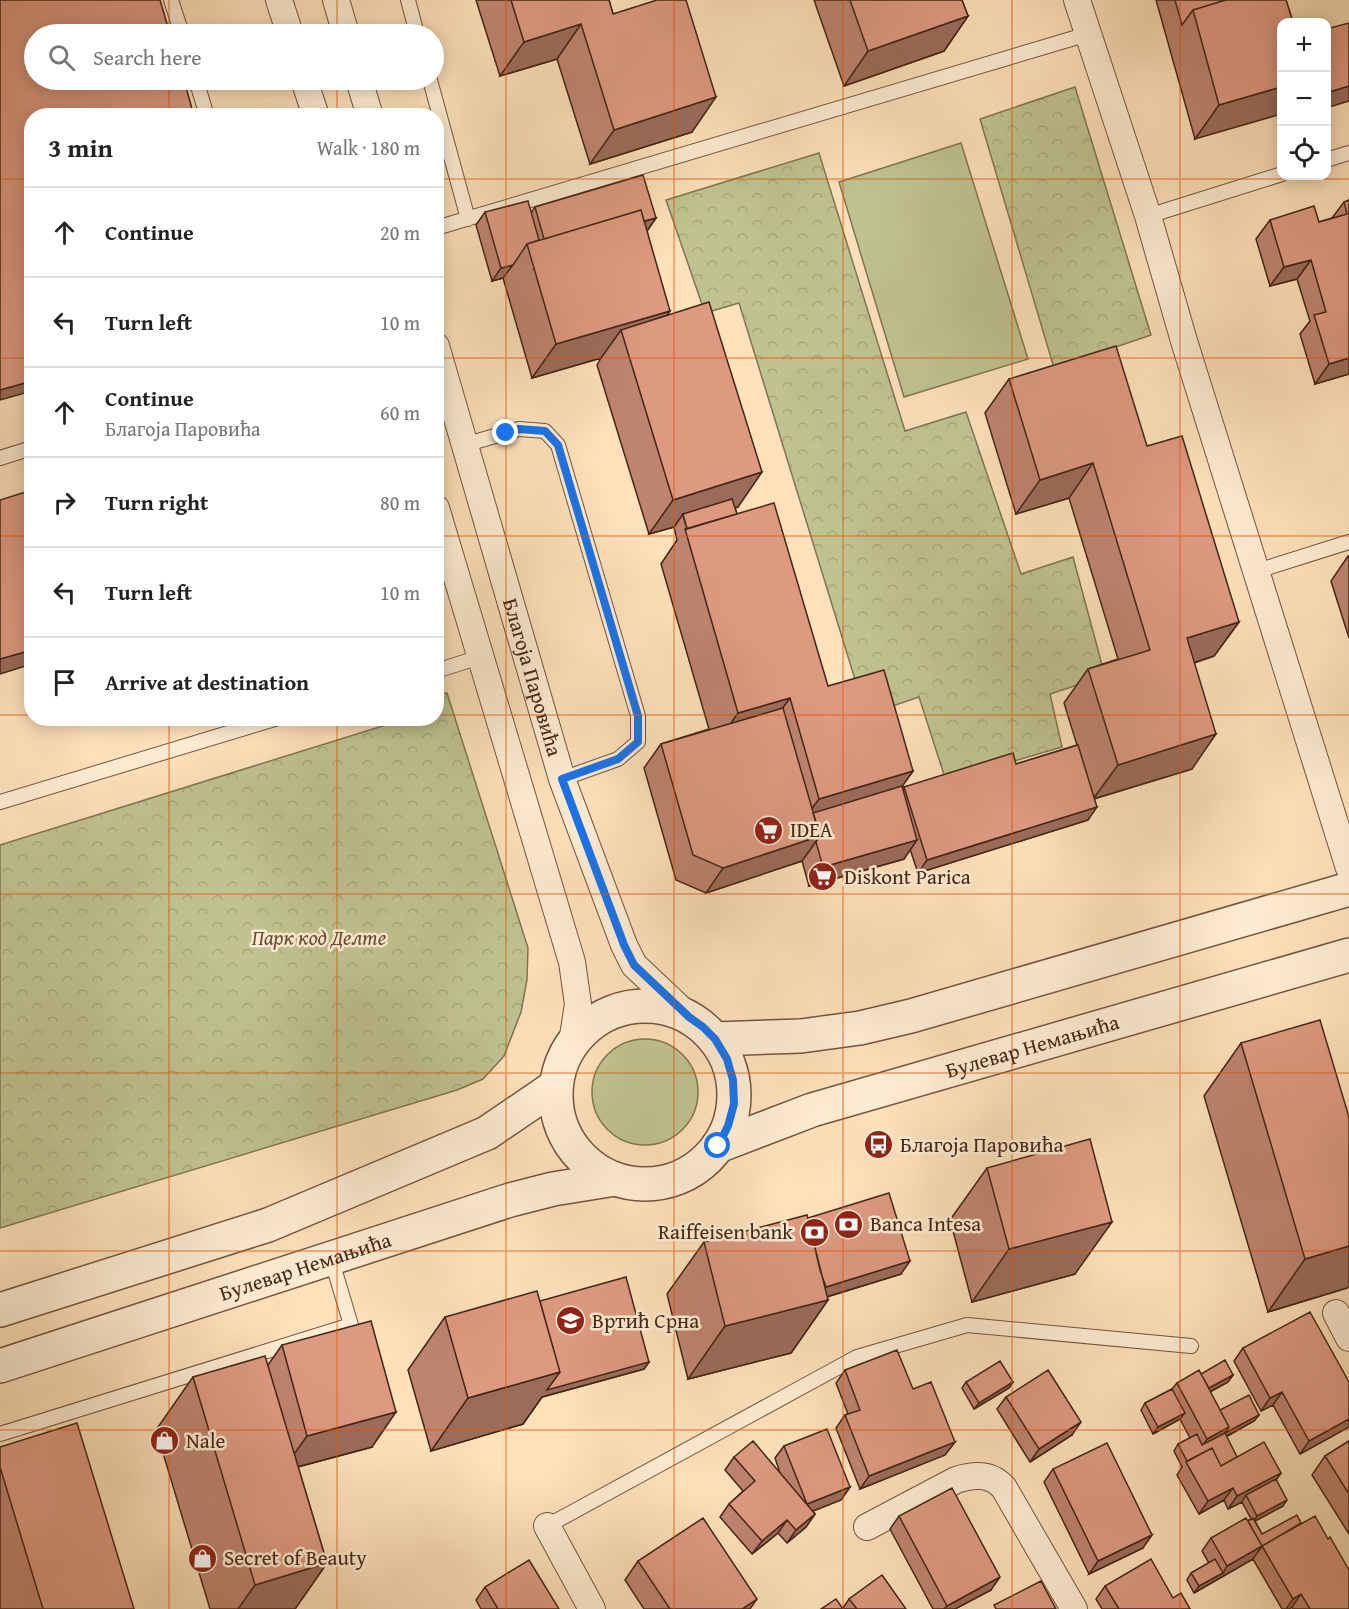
<!DOCTYPE html>
<meta charset="utf-8">
<style>
body{margin:0;font-family:"Gentium Book Plus",serif;background:#f6f6f6;color:#222}
.controls{position:absolute;right:18px;top:18px;display:grid;overflow:hidden;border-radius:12px;box-shadow:0 3px 15px #0003}
.controls button{width:54px;height:54px;display:grid;place-items:center;padding:0;border:0;border-bottom:2px solid #e0e0e0;background:#fff;color:#222;font:30px sans-serif}
.stop{position:absolute;width:18px;height:18px;margin:-14px;border:4px solid #1a73e8;border-radius:50%;background:#fff}
.stop.end{background:#1a73e8;border-color:#fff;box-shadow:0 2px 6px #0008}
.list{margin:0;padding:0;list-style:none}
h2{display:flex;justify-content:space-between;align-items:center;height:78px;margin:0;padding:0 24px;font-size:26px}
h2 small{font-size:20px;font-weight:400;color:#767676}
.list li{display:grid;grid-template-columns:39px 1fr auto;gap:18px;align-items:center;box-sizing:border-box;height:90px;padding:0 24px;border-top:2px solid #e0e0e0}
.list b{display:block;font-size:22px;white-space:nowrap}
.list p{margin:0;font-size:20px;white-space:nowrap;color:#767676}
.list em{font-size:20px;font-style:normal;color:#767676}
.icon{flex:none;width:33px;height:33px;fill:none;stroke:currentColor;stroke-width:2;stroke-linecap:round;stroke-linejoin:round}
.map{position:relative;flex:none;width:1349px;height:1609px;overflow:hidden}
.search{position:absolute;background:#fff;box-shadow:0 3px 15px #0003;left:24px;top:24px;width:420px;height:66px;display:flex;align-items:center;gap:15px;box-sizing:border-box;padding:0 21px;border-radius:33px;color:#767676;font-size:22px}
.panel{position:absolute;background:#fff;box-shadow:0 3px 15px #0003;left:24px;top:108px;width:420px;height:618px;border-radius:24px}
.map>svg:first-child{display:block}
.grass{fill:#bfc390;stroke:#827454;stroke-width:1.5}
.forest{fill:url(#forest-crowns);stroke:#827454;stroke-width:1.5}
.lines{fill:none;stroke-linecap:round;stroke-linejoin:round}
.service-casing{stroke:#745440;stroke-width:16}
.minor-casing{stroke:#745440;stroke-width:28}
.tertiary-casing{stroke:#745440;stroke-width:36}
.service{stroke:#feecd2;stroke-width:14}
.minor{stroke:#feecd2;stroke-width:26}
.tertiary{stroke:#feecd2;stroke-width:33}
.wall{fill:#be846f;stroke:#462517;stroke-width:1.5}
.shaded-wall{fill:#9b6c5a;stroke:#462517;stroke-width:1.5}
.building{fill:#dd9a81;stroke:#462517;stroke-width:1.5}
.route{stroke:#1a73e8;stroke-width:8}
.grid{fill:none;stroke:#e0560d;stroke-width:1.5;stroke-opacity:0.55}
.labels{text-anchor:middle;stroke-width:5;stroke-linejoin:round;paint-order:stroke}
.street-label{font-size:21px;fill:#462517;stroke:#feecd2}
.poi-label{font-size:21px;fill:#462517;stroke:#feecd2;text-anchor:start}
.park-label{font-size:21px;font-style:italic;fill:#644c35;stroke:#feecd2}
</style>
<div class="map">
<svg width="1349" height="1609" viewBox="0 0 1349 1609">
<defs>
<pattern id="forest-crowns" width="20" height="18" patternUnits="userSpaceOnUse" patternTransform="scale(1.5)"><rect width="20" height="18" fill="#bfc390"/><path d="M2 6a3 3 0 1 1 6 0M12 15a3 3 0 1 1 6 0" fill="none" stroke="#a6a77b"/></pattern>
</defs>
<rect width="100%" height="100%" fill="#fde1ba"/>
<filter id="stains"><feTurbulence type="fractalNoise" baseFrequency=".00333" numOctaves="4"/><feColorMatrix values="0 0 0 0 .2 0 0 0 0 .09 0 0 0 0 .02 0 0 0 .5 -.17"/></filter>
<radialGradient id="worn" r=".72"><stop offset=".6" stop-color="#630" stop-opacity="0"/><stop offset="1" stop-color="#630" stop-opacity=".3"/></radialGradient>
<path class="grass" d="M961,143L1028,359L904,397L839,182Z
M592 1092a53 53 0 1 1 106 0a53 53 0 1 1-106 0Z"/>
<path class="forest" d="M1075,87L1151,335L1054,368L980,119Z
M819,153L905,431L966,412L1021,574L1073,557L1105,676L1050,694L1062,747L946,781L919,697L866,715L739,303L705,313L666,200Z
M447,693L528,948L527,980L521,1012L504,1056L483,1079L457,1090L0,1228V845L405,719L436,718L437,694Z"/>
<g class="lines">
<defs>
<path id="service" d="M171,0L182,34
M408,0L417,34
M196,80L207,116
M430,80L468,219
M1326,160L1349,153
M1148,216L1282,174
M436,228L1088,34
M464,445L519,429L545,431L558,445L638,716V742L618,759L562,779
M0,458L32,448
M1257,571L1349,542
M436,671L480,657
M0,802L278,718
M0,1434L351,1325L331,1258
M547,1526L857,1357L919,1339L967,1325L1191,1346"/>
<g id="minor">
<path d="M279,0L290,34"/>
<path d="M336,0L346,34"/>
<path d="M1077,0L1148,216L1184,341L1349,868"/>
<path d="M304,80L316,116"/>
<path d="M359,80L370,116"/>
<path id="s1" d="M436,346L562,779L624,945L634,965L689,1017"/>
<path d="M436,508L572,962L578,1004L572,1043"/>
<path d="M1336,1313L1349,1338"/>
<path d="M547,1526L592,1609"/>
<path d="M867,1527L956,1480C974,1474 991,1473 1004,1488L1074,1609"/>
</g>
<g id="tertiary">
<circle cx="645" cy="1095" r="89"/>
<path d="M715,1039L801,1036L860,1028L911,1016L1349,889"/>
<path id="s2" d="M718,1146L812,1110L1349,955"/>
<path d="M0,1310L268,1225L487,1133L556,1086"/>
<path id="s3" d="M0,1366L510,1200L553,1189L615,1179"/>
</g>
</defs>
<use href="#service" class="service-casing"/>
<use href="#minor" class="minor-casing"/>
<use href="#tertiary" class="tertiary-casing"/>
<use href="#service" class="service"/>
<use href="#minor" class="minor"/>
<use href="#tertiary" class="tertiary"/>
</g>
<path class="wall" d="M476,0H609L613,14L692,132L590,164L557,59L500,76Z
M814,0H962L968,16L944,51L844,86Z
M1156,0H1286L1293,22L1195,139Z
M1349,200V374L1315,384L1300,334L1310,321L1297,279L1270,286L1256,239L1270,220L1319,222L1332,218L1344,202Z
M535,207L656,218L647,231L666,316L738,507L735,508L737,514L828,686L913,771L902,786L903,789L904,787L1016,764L1077,745L1064,703L1088,669L1118,659L1069,498L1016,514L985,413L1009,379L1147,446L1239,622L1214,656L1194,663L1192,769L1094,799L1088,820L918,873L910,849L904,859L809,886L802,861L706,893L676,880L644,768L661,744L709,729L661,564L677,540L674,527L649,534L597,365L601,358L532,378L503,278L492,281L476,225L485,212L531,213Z
M1348,556H1349V638L1331,581Z
M1241,1043L1347,1288L1268,1312L1204,1096Z
M987,1168L1075,1274L972,1302L950,1220Z
M808,1218L901,1274L827,1297L828,1300L791,1353L688,1379L667,1294L704,1242Z
M540,1301L649,1362L644,1369L542,1397L523,1424L431,1451L408,1370L445,1317Z
M282,1345L372,1447L298,1467L327,1563L295,1609H210L156,1430L193,1377L268,1365Z
M1243,1348L1349,1382V1427L1300,1454L1273,1405L1261,1411L1234,1361Z
M845,1370L913,1389L955,1442L945,1455L860,1489L836,1428L845,1415L848,1414L836,1383Z
M1233,1375L1228,1382L1210,1392L1220,1410L1259,1415L1254,1421L1226,1437L1237,1457L1281,1473L1276,1479L1283,1506L1255,1521L1262,1534L1349,1609H1293L1292,1607L1289,1609H1282L1253,1559L1194,1593L1187,1580L1191,1573L1209,1563L1202,1551L1211,1538L1251,1519L1242,1502L1228,1509L1224,1500L1199,1514L1177,1475L1182,1467L1174,1451L1178,1444L1190,1438L1180,1419L1153,1434L1141,1410L1145,1403L1172,1389L1177,1383Z
M966,1382H1013L1009,1388L974,1409L962,1388Z
M1006,1397L1072,1435L1030,1462L997,1409Z
M1349,1441V1534L1312,1475L1325,1456Z
M784,1446L850,1487L841,1500L813,1511L815,1514L806,1527L787,1543L778,1533L752,1554L720,1517L729,1504L743,1491L725,1470L734,1457L780,1473L775,1458Z
M0,1447L134,1609H0Z
M1053,1469L1143,1548L1089,1574L1044,1482Z
M899,1516L991,1590L955,1609H933L890,1529Z
M638,1561L742,1609H644L625,1580Z
M1105,1586L1173,1598L1190,1609H1102L1096,1599Z
M485,1587L559,1609H481L476,1600Z
M849,1599L906,1609H821L843,1608Z"/>
<path class="shaded-wall" d="M968,16L944,51L844,86L868,51Z
M581,24L557,59L500,76L524,42Z
M1349,86V101L1326,108V93Z
M1281,87V114L1195,139L1219,105Z
M716,97L692,132L590,164L614,130Z
M656,218L643,237L534,269L547,250Z
M1311,260L1297,279L1270,286L1284,267Z
M513,265L503,278L492,281L501,268Z
M670,311L646,345L621,330L601,358L532,378L556,344Z
M1349,358V374L1315,384L1329,364Z
M32,381V391L0,400V390Z
M1093,463L1069,498L1016,514L1040,480Z
M762,472L738,507L685,523L683,514L674,527L649,534L673,500Z
M1239,622L1214,656L1162,673L1187,638Z
M32,650V664L0,674V659Z
M790,698L765,732L714,747L738,713Z
M1216,734L1192,769L1093,799L1118,765Z
M913,771L889,805L794,833L819,799Z
M1097,807L1088,820L918,873L927,860Z
M820,836L802,861L706,893L723,868Z
M917,840L904,859L809,886L823,867Z
M1112,1222L1075,1274L972,1302L1009,1249Z
M1349,1246V1286L1347,1288L1268,1312L1305,1259Z
M910,1261L901,1274L816,1300L826,1287Z
M828,1300L791,1353L688,1379L725,1326Z
M649,1362L644,1369L542,1397L523,1424L431,1451L468,1398L560,1372Z
M1233,1375L1228,1382L1198,1398L1202,1392Z
M1013,1382L1009,1388L974,1409L979,1403Z
M1282,1392L1273,1405L1261,1411L1270,1398Z
M396,1412L372,1447L282,1471L307,1436Z
M1185,1413L1180,1419L1153,1434L1158,1427Z
M1259,1415L1254,1421L1198,1452L1207,1439L1229,1427Z
M1349,1419V1427L1300,1454L1309,1441Z
M1081,1422L1072,1435L1030,1462L1039,1449Z
M955,1442L945,1455L860,1489L869,1476Z
M1281,1473L1272,1486L1246,1495L1242,1502L1228,1509L1237,1496Z
M850,1487L841,1500L798,1517L807,1504Z
M1233,1488L1224,1500L1199,1514L1208,1501Z
M1287,1500L1283,1506L1253,1522L1257,1516Z
M815,1514L806,1527L787,1543L796,1530Z
M787,1520L778,1533L752,1554L762,1541Z
M1152,1535L1143,1548L1089,1574L1098,1561Z
M1262,1546L1253,1559L1194,1593L1199,1586L1223,1573L1227,1566Z
M327,1563L295,1609H238L255,1585Z
M1000,1577L991,1590L955,1609H944L947,1606Z
M1301,1594L1292,1607L1289,1609H1286L1293,1599Z
M757,1599L750,1609H742Z"/>
<path class="building" d="M0,0H160L170,34H34V80H184L194,116H32V381L0,390Z
M511,0H609L613,14L657,0H686L716,97L614,130L581,24L524,42Z
M850,0H962L968,16L868,51Z
M1175,0H1226L1193,10L1182,25Z
M1226,0H1286L1293,22H1281V87L1219,105L1193,10Z
M1349,23V86L1326,93V29Z
M643,175L656,218L644,221L641,210L544,239L535,207Z
M1349,200V358L1329,364L1314,315L1326,312L1311,260L1284,267L1270,220L1314,206L1319,222L1347,214L1344,202Z
M528,201L539,240L527,244L513,265L501,268L485,212Z
M641,210L670,311L556,344L527,244Z
M709,302L762,472L673,500L621,330Z
M1116,346L1147,446L1182,436L1239,622L1187,638L1216,734L1118,765L1088,669L1150,650L1093,463L1040,480L1009,379Z
M32,490V650L0,659V500Z
M732,499L737,514L687,529L683,514Z
M774,503L828,686L884,670L913,771L819,799L790,698L738,713L685,529Z
M783,708L820,836L723,868L693,855L661,744Z
M1078,745L1097,807L927,860L904,787L1013,753L1016,764Z
M902,786L917,840L823,867L816,842L820,836L813,813Z
M1320,1020L1349,1117V1246L1305,1259L1241,1043Z
M1090,1139L1112,1222L1009,1249L987,1168Z
M889,1193L910,1261L826,1287L820,1270L808,1218Z
M807,1215L828,1300L725,1326L704,1242Z
M626,1277L649,1362L547,1390L560,1372L540,1301Z
M537,1291L560,1372L468,1398L445,1317Z
M1310,1312L1349,1382V1419L1309,1441L1282,1392L1270,1398L1243,1348Z
M371,1321L396,1412L307,1436L282,1345Z
M897,1350L913,1389L931,1382L955,1442L869,1476L845,1415L860,1410L845,1370Z
M265,1356L327,1563L255,1585L193,1377Z
M1225,1360L1233,1375L1209,1388L1201,1374Z
M1000,1361L1013,1382L979,1403L966,1382Z
M1048,1370L1081,1422L1039,1449L1006,1397Z
M1199,1370L1229,1427L1207,1439L1177,1383Z
M1172,1389L1185,1413L1158,1427L1145,1403Z
M1249,1395L1259,1415L1225,1433L1229,1427L1220,1410Z
M77,1423L134,1609H43L0,1467V1447Z
M827,1429L850,1487L807,1504L784,1446Z
M1225,1433L1237,1457L1221,1466L1212,1448L1187,1461L1178,1444L1197,1434L1202,1445Z
M753,1441L815,1514L796,1530L787,1520L762,1541L729,1504L755,1481L734,1457Z
M1349,1441V1494L1325,1456Z
M1264,1442L1281,1473L1237,1496L1233,1488L1208,1501L1186,1462L1212,1448L1221,1466Z
M1107,1443L1152,1535L1098,1561L1053,1469Z
M1276,1479L1287,1500L1257,1516L1246,1495Z
M952,1488L1000,1577L947,1606L899,1516Z
M1297,1515L1301,1523L1262,1546L1258,1552L1262,1546L1248,1521L1253,1518L1262,1534Z
M1315,1516L1328,1539L1330,1537L1349,1570V1609H1310L1301,1594L1293,1599L1262,1546Z
M703,1518L757,1599L742,1609H670L638,1561Z
M1246,1518L1262,1546L1227,1566L1211,1538Z
M1151,1559L1173,1598L1181,1593L1190,1609H1119L1105,1586Z
M1215,1559L1223,1573L1199,1586L1191,1573Z
M529,1560L559,1609H498L485,1587Z
M882,1575L906,1609H857L849,1599Z
M1041,1581L1056,1609H996L994,1605Z
M836,1599L843,1609H821Z"/>
<g class="lines">
<path class="route" d="M506,433L519,429L545,431L558,445L638,716V742L618,759L562,779L624,945L634,965L689,1017L703,1027L715,1039L727,1059L733,1080L734,1104L728,1126L718,1146"/>
</g>
<path class="grid" d="M169,0V34M337,0V34M506,0V1609M674,0V1609M843,0V1609M1012,0V1609M1180,0V1609M169,80V116M337,80V116M0,179H32M436,179H1349M0,358H32M436,358H1349M0,536H32M436,536H1349M0,715H32M436,715H1349M169,718V1609M337,718V1609M0,894H1349M0,1073H1349M0,1251H1349M0,1430H1349"/>
<defs>
<symbol id="supermarket-disc" viewBox="-11 -11 22 22"><circle r="9.5" fill="#8f2418" stroke="#feecd2"/><path d="M-6-5.5h2.5l.6 2H6L4.5 2H-2.5L-4.4-4H-6ZM-1.5 3.2a1.3 1.3 0 1 0 .1 0ZM3 3.2a1.3 1.3 0 1 0 .1 0Z" fill="#fff"/></symbol>
<symbol id="bus-disc" viewBox="-11 -11 22 22"><circle r="9.5" fill="#8f2418" stroke="#feecd2"/><path d="M-5-6H5V4H4V6H2V4H-2V6H-4V4H-5ZM-3.5-4V0h7V-4ZM-3.5 1.2v1.5H-2V1.2ZM2 1.2v1.5H3.5V1.2Z" fill="#fff"/></symbol>
<symbol id="bank-disc" viewBox="-11 -11 22 22"><circle r="9.5" fill="#8f2418" stroke="#feecd2"/><path d="M-6-4H6V4H-6ZM0-2.3a2.3 2.3 0 1 0 0 4.6a2.3 2.3 0 1 0 0-4.6Z" fill="#fff"/></symbol>
<symbol id="school-disc" viewBox="-11 -11 22 22"><circle r="9.5" fill="#8f2418" stroke="#feecd2"/><path d="M0-5L7-2L0 1L-7-2ZM-4 1L0 2.5L4 1V4Q0 6-4 4Z" fill="#fff"/></symbol>
<symbol id="shop-disc" viewBox="-11 -11 22 22"><circle r="9.5" fill="#8f2418" stroke="#feecd2"/><path d="M-5-2.5h2.3a2.7 3.5 0 0 1 5.4 0H5L5.5 6h-11ZM-1.5-2.5h3a1.5 2.3 0 0 0-3 0Z" fill="#fff"/></symbol>
</defs>
<g fill-rule="evenodd">
<use href="#supermarket-disc" x="752" y="814" width="33" height="33"/>
<use href="#supermarket-disc" x="806" y="860" width="33" height="33"/>
<use href="#bus-disc" x="862" y="1128" width="33" height="33"/>
<use href="#bank-disc" x="832" y="1208" width="33" height="33"/>
<use href="#bank-disc" x="798" y="1216" width="33" height="33"/>
<use href="#school-disc" x="554" y="1304" width="33" height="33"/>
<use href="#shop-disc" x="148" y="1424" width="33" height="33"/>
<use href="#shop-disc" x="186" y="1542" width="33" height="33"/>
</g>
<g class="labels">
<g class="street-label">
<text dy="7" stroke="none"><textPath href="#s1" startOffset="345">Благоја Паровића</textPath></text>
<text dy="7" stroke="none"><textPath href="#s2" startOffset="330">Булевар Немањића</textPath></text>
<text dy="7" stroke="none"><textPath href="#s3" startOffset="321">Булевар Немањића</textPath></text>
</g>
<g class="poi-label">
<text x="790" y="837">IDEA</text>
<text x="844" y="884">Diskont Parica</text>
<text x="900" y="1152">Благоја Паровића</text>
<text x="870" y="1231">Banca Intesa</text>
<text x="793" y="1239" text-anchor="end">Raiffeisen bank</text>
<text x="592" y="1328">Вртић Срна</text>
<text x="186" y="1448">Nale</text>
<text x="224" y="1565">Secret of Beauty</text>
</g>
<g class="park-label">
<text x="319" y="945">Парк код Делте</text>
</g>
</g>
<rect width="100%" height="100%" filter="url(#stains)"/>
<rect width="100%" height="100%" fill="url(#worn)"/>
</svg>
<div class="controls">
<button>+</button>
<button>−</button>
<button><svg class="icon" aria-label="locate" viewBox="0 0 24 24"><circle cx="12" cy="12" r="6"/><path d="M12 2v4M12 18v4M2 12h4M18 12h4"/></svg></button>
</div>
<div class="stop" style="left:718px;top:1146px"></div>
<div class="stop end" style="left:506px;top:433px"></div>
<div class="search"><svg class="icon" aria-label="search" viewBox="0 0 24 24"><circle cx="10" cy="10" r="6"/><path d="M15 15l6 6"/></svg>Search here</div>
<section class="panel">
<h2>3 min<small>Walk · 180 m</small></h2>
<ul class="list">
<li><svg class="icon" aria-label="ahead" viewBox="0 0 24 24"><path d="M12 20V5M6 11l6-6 6 6"/></svg><div><b>Continue</b></div><em>20 m</em></li>
<li><svg class="icon" aria-label="left" viewBox="0 0 24 24"><path d="M17 20v-9H6M10 6l-5 5 5 5"/></svg><div><b>Turn left</b></div><em>10 m</em></li>
<li><svg class="icon" aria-label="ahead" viewBox="0 0 24 24"><path d="M12 20V5M6 11l6-6 6 6"/></svg><div><b>Continue</b><p>Благоја Паровића</p></div><em>60 m</em></li>
<li><svg class="icon" aria-label="right" viewBox="0 0 24 24"><path d="M7 20v-9h11M14 6l5 5-5 5"/></svg><div><b>Turn right</b></div><em>80 m</em></li>
<li><svg class="icon" aria-label="left" viewBox="0 0 24 24"><path d="M17 20v-9H6M10 6l-5 5 5 5"/></svg><div><b>Turn left</b></div><em>10 m</em></li>
<li><svg class="icon" aria-label="arrive" viewBox="0 0 24 24"><path d="M6 21V4h12l-3 4 3 4H6"/></svg><div><b>Arrive at destination</b></div></li>
</ul>
</section>
</div>
